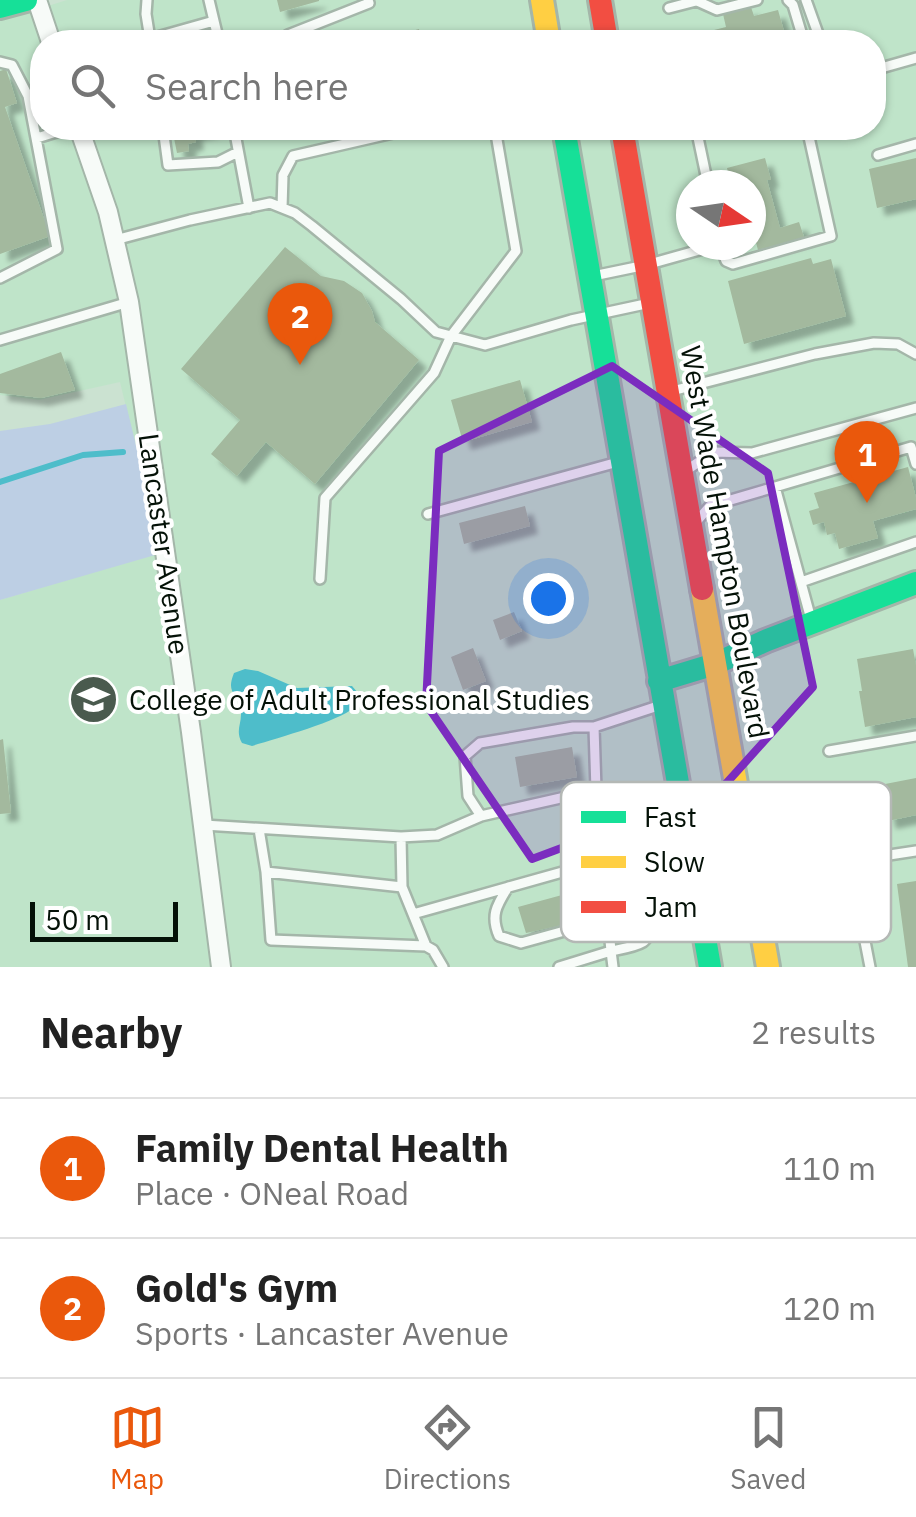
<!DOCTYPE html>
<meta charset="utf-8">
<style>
body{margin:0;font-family:"IBM Plex Sans",sans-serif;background:#f6f6f6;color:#222}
.compass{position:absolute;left:676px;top:170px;width:90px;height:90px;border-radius:50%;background:#fff;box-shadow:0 2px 8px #0004;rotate:103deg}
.scale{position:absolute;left:30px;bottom:25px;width:148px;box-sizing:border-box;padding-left:10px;border:5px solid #041107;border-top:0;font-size:28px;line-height:35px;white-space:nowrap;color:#041107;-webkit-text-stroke:8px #fff;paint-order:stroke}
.you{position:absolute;left:548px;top:598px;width:35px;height:35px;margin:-25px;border:8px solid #fff;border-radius:50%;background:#1a73e8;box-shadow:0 0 0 15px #1a73e833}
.badge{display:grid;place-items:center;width:65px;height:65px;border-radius:50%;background:#ea580c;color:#fff;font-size:32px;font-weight:700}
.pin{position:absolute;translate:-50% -82px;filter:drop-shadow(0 2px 5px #0008)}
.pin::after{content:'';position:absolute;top:52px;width:35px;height:30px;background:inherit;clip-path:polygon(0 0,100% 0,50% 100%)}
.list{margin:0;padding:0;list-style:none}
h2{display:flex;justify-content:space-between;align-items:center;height:130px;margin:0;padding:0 40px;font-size:42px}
h2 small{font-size:32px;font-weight:400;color:#767676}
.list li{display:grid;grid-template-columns:65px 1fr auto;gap:30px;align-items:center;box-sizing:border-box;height:140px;padding:0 40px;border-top:2px solid #e0e0e0}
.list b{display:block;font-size:38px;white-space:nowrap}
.list p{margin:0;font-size:32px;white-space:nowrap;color:#767676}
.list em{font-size:32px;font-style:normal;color:#767676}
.icon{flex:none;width:55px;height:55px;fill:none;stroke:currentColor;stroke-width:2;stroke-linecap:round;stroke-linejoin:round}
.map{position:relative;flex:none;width:916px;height:967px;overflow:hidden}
.search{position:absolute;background:#fff;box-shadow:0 2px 8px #0004;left:30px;right:30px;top:30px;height:110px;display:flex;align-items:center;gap:25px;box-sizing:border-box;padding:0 35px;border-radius:40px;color:#767676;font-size:38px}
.sheet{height:410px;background:#fff}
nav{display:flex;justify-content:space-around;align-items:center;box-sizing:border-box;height:140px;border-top:2px solid #e0e0e0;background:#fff;font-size:28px;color:#767676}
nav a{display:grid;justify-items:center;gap:5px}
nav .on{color:#ea580c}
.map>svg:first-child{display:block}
.built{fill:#bfe4c9;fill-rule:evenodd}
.green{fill:#bdcfe4}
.water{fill:#4ebdca}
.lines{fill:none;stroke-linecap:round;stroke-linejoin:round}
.stream{stroke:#4ebdca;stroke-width:6}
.building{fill:#a3b99e;filter:url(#shadow)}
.lane-casing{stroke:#a4b6a9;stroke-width:14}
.street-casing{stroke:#a4b6a9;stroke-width:22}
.fast-casing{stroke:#a4b6a9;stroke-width:28}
.slow-casing{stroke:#a4b6a9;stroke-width:28}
.jam-casing{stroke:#a4b6a9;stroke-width:28}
.lane{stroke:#f7fbf8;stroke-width:9}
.street{stroke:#f7fbf8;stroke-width:18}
.fast{stroke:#16e098;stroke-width:22}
.slow{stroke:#ffcf43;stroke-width:22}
.jam{stroke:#f24e42;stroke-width:22}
.marked{fill:#7b2cbf;fill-opacity:0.2;stroke:#7b2cbf;stroke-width:8;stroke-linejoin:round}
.labels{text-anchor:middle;stroke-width:8;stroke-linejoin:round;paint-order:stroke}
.street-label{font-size:28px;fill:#041107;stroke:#fff}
.poi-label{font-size:28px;fill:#041107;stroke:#fff;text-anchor:start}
.key{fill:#fff;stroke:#b4b8b5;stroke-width:2.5}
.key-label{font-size:28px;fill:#041107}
</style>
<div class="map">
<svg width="916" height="967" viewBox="0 0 916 967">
<defs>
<filter id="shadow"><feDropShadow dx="8" dy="8" stdDeviation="2.5" flood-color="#0004"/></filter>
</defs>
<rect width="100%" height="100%" fill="#cbe2d1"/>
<path class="built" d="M67,0H916V967H0V600L161,552L120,382L39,400L0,395V21ZM42,42H874V128H42ZM691,185H751V245H691Z"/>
<path class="green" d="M126,404L162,553L0,600V431L50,424Z"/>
<path class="water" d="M245,669L258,671L297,688L352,686L358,693C358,701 359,702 353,708C340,721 274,739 252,746L242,743C234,729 244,722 240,707C236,691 226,693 234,673Z"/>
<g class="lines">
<path class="stream" d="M0,482L83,455L123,452"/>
</g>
<path class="building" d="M277,0H319V1L280,12Z
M751,7L754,16L778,10L787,42H717L714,30L726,27L723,14Z
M419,29L422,42H365L364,36L388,30L390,37Z
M6,69L17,103L5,107L50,236L0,254V71Z
M172,128H212L213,129L194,133L196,142L188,144L189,151L177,153Z
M765,158L771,180H767L780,228L799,222L804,237L758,250L754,235L757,234L751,211V185H731L727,168Z
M916,158V199L877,208L869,169Z
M285,247L321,276L344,281L362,293L372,311L375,322L419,360L315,484L266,442L237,476L211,454L240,420L181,369Z
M811,258L813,264L831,259L846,316L744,344L728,281Z
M61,352L75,390L41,398L0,393V374Z
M520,380L532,422L463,442L451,400Z
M908,467L916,498V509L873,521L878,538L839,549L835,533L827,535L824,522L813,525L809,511L819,508L814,493Z
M525,506L530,526L464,544L459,523Z
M514,612L522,631L500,640L493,620Z
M473,648L486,681L463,690L451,657Z
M913,649L916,666V717L865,727L859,691H862L857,659Z
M3,739L11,813L0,814V740Z
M572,747L577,777L520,787L515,757Z
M916,778V815L888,821L880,785Z
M916,881V967H908L897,884Z
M578,893L579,896L583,895L587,911L584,912L585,914L573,918L574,922L526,933L518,907L562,895L563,897Z"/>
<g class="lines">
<defs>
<path id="lane" d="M147,0L146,14L150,39L214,21L209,0
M788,0L793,5L804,42
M806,0L821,42
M697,1L717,10L757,0
M669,8L700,0
M214,21L219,42
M680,38L681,42
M289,42L288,35L369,3L368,0
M0,62L12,65L28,96L57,249L0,278
M874,70L916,58
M163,128L168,165L218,162L238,152
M234,128L249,208
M696,128L708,185
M628,131L650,128
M37,138L69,128
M878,155L916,144
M282,208L283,175L293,156L415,128
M115,240L190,220L270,203L295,213L312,226L401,299L436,332L485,345L571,320L650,303
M720,245L726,261L733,264L831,236L807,128
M593,276L646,265L717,245
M0,340L129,302
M672,391L815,354L874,343L898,344L916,354
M687,470L713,452L752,453L916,408
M775,487L911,447L916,464
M428,514L618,462
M696,522L710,506L775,487L812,623
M320,579L325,498L434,373L451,336L516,251L495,128
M801,582L916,542
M829,751L916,736
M481,816L468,796L465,756L480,743L573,727H594
M204,825L401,837L437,835L481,816L596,790
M259,829L266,872L271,940L426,946L433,950L443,967
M749,844L843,828L870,967
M850,861L916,851
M266,872L402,887L401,837
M402,887L426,946
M508,887C497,905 490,915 499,936L521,943L608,919
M413,914L598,862
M559,967L611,951L608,919L593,839L596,790L594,727L661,705
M613,967L611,951C621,949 635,947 643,942C654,935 675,875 682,859"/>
<path id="street" d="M37,0L51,42
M79,128L108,212L129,302L191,732L221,967"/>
<path id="fast" d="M0,7L26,0
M564,128L710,967
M659,681L715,664L765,641L916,583"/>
<path id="slow" d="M542,0L549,42
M702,589L768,967"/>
<path id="jam" d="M600,0L607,42
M622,128L702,589"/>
</defs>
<use href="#lane" class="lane-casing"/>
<use href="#street" class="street-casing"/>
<use href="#fast" class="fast-casing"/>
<use href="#slow" class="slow-casing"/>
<use href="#jam" class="jam-casing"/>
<use href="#lane" class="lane"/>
<use href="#street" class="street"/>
<use href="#fast" class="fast"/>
<use href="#slow" class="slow"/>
<use href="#jam" class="jam"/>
</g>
<path class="marked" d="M612,366L768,473L813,687L722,788L532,859L426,704L439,451Z"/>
<defs>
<symbol id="university-disc" viewBox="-11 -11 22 22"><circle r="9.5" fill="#4a5a4e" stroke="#fff"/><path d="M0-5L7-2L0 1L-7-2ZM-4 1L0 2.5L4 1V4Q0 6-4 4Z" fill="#fff"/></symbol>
</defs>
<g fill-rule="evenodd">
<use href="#university-disc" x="66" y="672" width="55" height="55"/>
</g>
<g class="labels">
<g class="street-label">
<text transform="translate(725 542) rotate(80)" y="10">West Wade Hampton Boulevard</text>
<text transform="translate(164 544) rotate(82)" y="10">Lancaster Avenue</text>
</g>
<g class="poi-label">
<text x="129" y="710">College of Adult Professional Studies</text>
</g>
</g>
<rect x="561" y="782" width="330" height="160" rx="15" class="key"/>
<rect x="581" y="811" width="45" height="12" fill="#16e098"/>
<rect x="581" y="856" width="45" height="12" fill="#ffcf43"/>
<rect x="581" y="901" width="45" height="12" fill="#f24e42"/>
<g class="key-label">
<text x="644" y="827">Fast</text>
<text x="644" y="872">Slow</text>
<text x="644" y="917">Jam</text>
</g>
</svg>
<svg class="compass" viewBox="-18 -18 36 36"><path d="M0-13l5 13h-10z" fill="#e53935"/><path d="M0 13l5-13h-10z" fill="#767676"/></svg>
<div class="scale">50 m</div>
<div class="you"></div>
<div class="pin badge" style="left:867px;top:503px">1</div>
<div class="pin badge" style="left:300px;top:365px">2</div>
<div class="search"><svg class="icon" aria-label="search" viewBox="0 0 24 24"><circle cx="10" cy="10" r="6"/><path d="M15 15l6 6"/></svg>Search here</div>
</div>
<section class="sheet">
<h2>Nearby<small>2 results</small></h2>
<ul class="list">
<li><span class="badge">1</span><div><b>Family Dental Health</b><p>Place · ONeal Road</p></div><em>110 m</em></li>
<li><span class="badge">2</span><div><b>Gold's Gym</b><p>Sports · Lancaster Avenue</p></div><em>120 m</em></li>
</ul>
</section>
<nav>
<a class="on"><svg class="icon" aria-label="map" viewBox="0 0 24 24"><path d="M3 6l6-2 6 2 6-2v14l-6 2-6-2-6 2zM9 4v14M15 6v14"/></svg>Map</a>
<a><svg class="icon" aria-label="directions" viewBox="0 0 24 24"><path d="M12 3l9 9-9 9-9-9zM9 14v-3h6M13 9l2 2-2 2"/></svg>Directions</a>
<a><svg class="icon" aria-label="saved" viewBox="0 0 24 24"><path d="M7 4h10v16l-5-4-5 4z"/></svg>Saved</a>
</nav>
